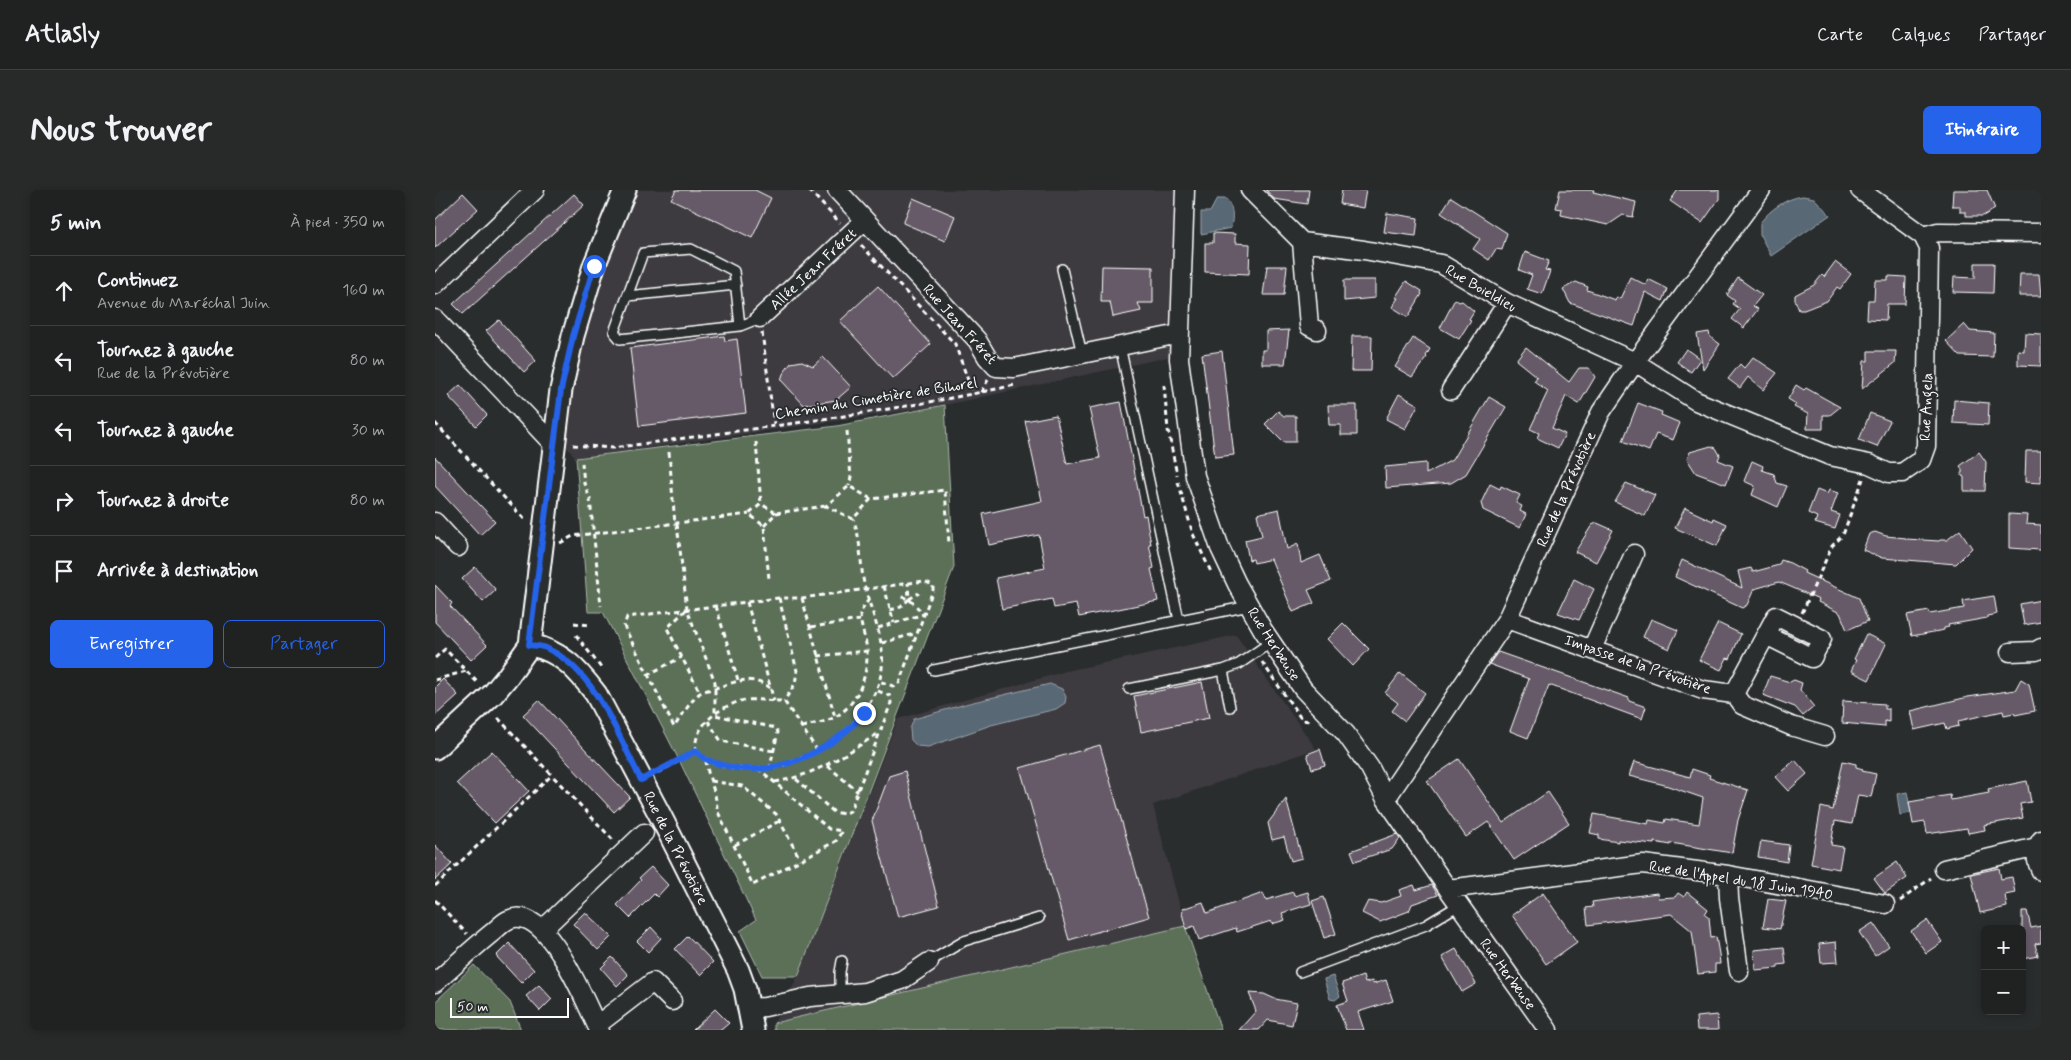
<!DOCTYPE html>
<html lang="fr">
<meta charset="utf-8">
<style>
body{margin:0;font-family:Mynerve,sans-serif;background:#282a2a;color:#f1f3f6}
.controls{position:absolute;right:15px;bottom:15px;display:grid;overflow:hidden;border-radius:8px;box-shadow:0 2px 8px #0003}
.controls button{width:45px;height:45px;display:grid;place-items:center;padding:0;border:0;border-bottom:1px solid #3d3f40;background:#202222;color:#f1f3f6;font:25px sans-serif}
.scale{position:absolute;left:15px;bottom:12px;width:119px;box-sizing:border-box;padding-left:5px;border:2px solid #fff;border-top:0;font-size:14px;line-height:18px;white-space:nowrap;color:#fff;-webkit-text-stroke:4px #2a2d2e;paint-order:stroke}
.stop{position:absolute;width:15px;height:15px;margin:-11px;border:4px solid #2563eb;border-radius:50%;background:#fff}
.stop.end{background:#2563eb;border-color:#fff;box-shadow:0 1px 5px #0008}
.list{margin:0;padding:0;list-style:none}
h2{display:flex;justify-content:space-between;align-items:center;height:65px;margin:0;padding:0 20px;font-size:21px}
h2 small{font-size:16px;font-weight:400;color:#a2a4a5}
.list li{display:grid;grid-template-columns:32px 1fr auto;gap:15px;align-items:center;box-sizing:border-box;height:70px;padding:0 20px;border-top:1px solid #3d3f40}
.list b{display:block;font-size:19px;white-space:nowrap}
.list p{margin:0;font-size:16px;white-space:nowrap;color:#a2a4a5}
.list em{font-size:16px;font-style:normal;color:#a2a4a5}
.actions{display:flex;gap:10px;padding:15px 20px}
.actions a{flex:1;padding:11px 0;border:1px solid #2563eb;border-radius:8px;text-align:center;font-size:18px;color:#2563eb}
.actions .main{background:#2563eb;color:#fff}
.icon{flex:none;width:28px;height:28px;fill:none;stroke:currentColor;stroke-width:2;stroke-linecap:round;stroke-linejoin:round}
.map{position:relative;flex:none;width:1606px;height:840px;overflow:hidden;border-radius:8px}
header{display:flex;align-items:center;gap:30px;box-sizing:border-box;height:70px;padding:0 25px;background:#202222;border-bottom:1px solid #3d3f40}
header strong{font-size:24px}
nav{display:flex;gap:28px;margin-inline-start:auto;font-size:18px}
.intro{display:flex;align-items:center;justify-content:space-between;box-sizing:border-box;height:120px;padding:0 30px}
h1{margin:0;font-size:35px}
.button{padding:12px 22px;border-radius:8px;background:#2563eb;color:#fff;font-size:18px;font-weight:700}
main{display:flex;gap:30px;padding:0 30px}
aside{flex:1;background:#202222;border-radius:8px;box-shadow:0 2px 8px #0003}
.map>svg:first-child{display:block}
.built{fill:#3c3a3f}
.green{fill:#5b6f59;stroke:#adb7ac}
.water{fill:#596775;stroke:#9ba4ac}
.building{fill:#665a68;stroke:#fff}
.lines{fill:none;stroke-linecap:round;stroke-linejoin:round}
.service-casing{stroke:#fff;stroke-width:12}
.minor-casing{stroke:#fff;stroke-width:21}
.tertiary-casing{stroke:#fff;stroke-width:25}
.path{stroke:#fff;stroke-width:3;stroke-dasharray:5 4;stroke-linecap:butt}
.service{stroke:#2a2d2e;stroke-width:9}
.minor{stroke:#2a2d2e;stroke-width:18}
.tertiary{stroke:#2a2d2e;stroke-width:21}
.route{stroke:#2563eb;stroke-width:6}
.labels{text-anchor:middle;stroke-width:4;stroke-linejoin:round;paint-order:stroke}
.street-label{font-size:15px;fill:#fff;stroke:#2a2d2e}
</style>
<header>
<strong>Atlasly</strong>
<nav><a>Carte</a><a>Calques</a><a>Partager</a></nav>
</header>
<div class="intro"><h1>Nous trouver</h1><a class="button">Itinéraire</a></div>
<main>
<aside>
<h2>5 min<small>À pied · 350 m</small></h2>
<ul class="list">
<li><svg class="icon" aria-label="ahead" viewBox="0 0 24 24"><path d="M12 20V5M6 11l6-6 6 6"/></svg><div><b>Continuez</b><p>Avenue du Maréchal Juin</p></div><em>160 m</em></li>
<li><svg class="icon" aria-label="left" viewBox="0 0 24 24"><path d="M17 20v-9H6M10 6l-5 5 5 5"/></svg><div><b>Tournez à gauche</b><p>Rue de la Prévotière</p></div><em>80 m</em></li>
<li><svg class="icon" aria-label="left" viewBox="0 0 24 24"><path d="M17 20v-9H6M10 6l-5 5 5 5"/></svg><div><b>Tournez à gauche</b></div><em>30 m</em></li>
<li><svg class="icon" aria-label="right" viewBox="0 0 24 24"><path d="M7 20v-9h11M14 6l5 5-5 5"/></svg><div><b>Tournez à droite</b></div><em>80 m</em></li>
<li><svg class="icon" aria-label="arrive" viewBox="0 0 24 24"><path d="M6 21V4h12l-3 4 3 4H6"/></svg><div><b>Arrivée à destination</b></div></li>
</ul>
<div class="actions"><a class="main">Enregistrer</a><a>Partager</a></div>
</aside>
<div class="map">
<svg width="1606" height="840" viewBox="0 0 1606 840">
<rect width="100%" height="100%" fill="#2a2d2e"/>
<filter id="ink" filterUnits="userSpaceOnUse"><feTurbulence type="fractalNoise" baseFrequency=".02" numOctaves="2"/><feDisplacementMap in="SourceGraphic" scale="10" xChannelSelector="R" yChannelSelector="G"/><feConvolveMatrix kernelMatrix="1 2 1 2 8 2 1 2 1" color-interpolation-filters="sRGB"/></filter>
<g filter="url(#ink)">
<path class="built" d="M200,0H745L738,166L510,215L141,268L110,231Z
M801,445L881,559L718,615L750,736L339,833L363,786L463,529L631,481Z"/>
<path class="green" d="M510,215L519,377L363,786H327L305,741L321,730L244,570L168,422H153L141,268L402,236Z
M750,736L786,840H339V833Z
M39,775L75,812L86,840H0V812Z"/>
<path class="water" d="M1368,6L1379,8L1395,25L1336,66L1325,45V33C1335,19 1352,8 1368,6Z
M782,9H791C799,19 798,26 796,38L766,44V22H775Z
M615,494L627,499L631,507L630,513L621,519L556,535L493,557L482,556L476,550L475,539L479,529L534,513Z
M1472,602L1476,623L1465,625L1462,604Z
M898,786L905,806L900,810L895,809L889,789Z"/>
<path class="building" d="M241,0H320L336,8L317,48L236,9Z
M831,0H874L872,14L839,9Z
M907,0H931L928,18L905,14Z
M1125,0H1159L1158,2L1201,12L1198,27L1188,25L1173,35L1126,25L1127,19L1121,18Z
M1243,0H1284V9L1267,33L1235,11Z
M1518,0H1552L1560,19L1548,26H1531V22H1525V16H1517Z
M28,3L43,19L0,58V30Z
M139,4L149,15L28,124L18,114Z
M1016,7L1072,43L1067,60L1061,59L1054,70L1038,59L1045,49L1006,23Z
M478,8L520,26L510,51L468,33Z
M952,23L983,28L981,46L949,42Z
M778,43L800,44V53L815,54L814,84L770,82V53H778Z
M1090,62L1114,71L1110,80L1115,81L1107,104L1092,99L1097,85L1084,80Z
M1400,72L1416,84L1405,99L1402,97L1392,111L1369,120H1364L1360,110V105L1379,95L1387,85L1389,87Z
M1540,73H1559L1558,103L1518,102L1519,87L1540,88Z
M667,76L718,77V113H703L706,121L678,127L675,112H666Z
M832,76H852L849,105H828Z
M1585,84H1604L1606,106H1584Z
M1453,86L1471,87L1470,114H1452L1451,130L1432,129L1433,110H1439L1440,90H1453Z
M1195,87L1211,95L1213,89L1233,99L1228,111L1210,102L1199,136L1135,113L1128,99L1141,92L1153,97L1152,100L1180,110L1181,107L1185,109Z
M1303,88L1327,105L1318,116L1323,119L1309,138L1297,129L1305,119L1298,114L1300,111L1292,105Z
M909,90H940V108L909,111Z
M971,91L987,101L986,103L987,104L973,127L957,117L963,108H960Z
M443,96L496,154L458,189L405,131Z
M1020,109L1024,112L1027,111L1039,121L1034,129L1036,130L1024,149L1005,138Z
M64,130L101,171L89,182L51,141Z
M1529,134L1535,141L1559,143L1558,167L1525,166L1511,151Z
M854,140L850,174H827V160H831V141Z
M1274,142L1275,147L1285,154L1268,179L1262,144Z
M1590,143L1606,144V176L1583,175V160L1589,161Z
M289,146L290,151L302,149L311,223L204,236L195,158Z
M917,146H937L936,181H916Z
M978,148L995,159L991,166L992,167L977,187L960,177Z
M1091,157L1134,192L1144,178H1154L1160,187L1144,214L1131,206L1117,238L1130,244L1123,258L1102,248L1104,243L1095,239L1113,201L1099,191L1102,187L1081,170Z
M1251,159L1265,169L1256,182L1242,172Z
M787,161L799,265L780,267L767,164Z
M1433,161H1461L1460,173L1427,199L1429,171H1433Z
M388,167L416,197L401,210L369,215L346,190L348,184L356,173L367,171L378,176Z
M1318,167L1342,183L1328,200L1313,187L1305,198L1293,189L1305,174L1309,178Z
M25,195L52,225L41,236L13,206Z
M1361,195L1369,200L1371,198L1405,217L1395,225H1388V239H1372L1373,224L1359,217L1361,214L1353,209Z
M964,204L983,215L970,239L951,229Z
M1054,207L1071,217L1031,284L1016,293L951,298L950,277L991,273V284L1017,270Z
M1519,210L1554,213L1553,235L1518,233Z
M686,212L708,326L711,325L716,354H714L719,378L716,379L723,411L644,427L641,414L619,418L617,409L567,419L561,388L610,378L604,345L554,355L548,324L607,311L590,231L621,225L632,274L665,268L654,218Z
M1203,213L1227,222L1226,225L1245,233L1238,250L1221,244L1214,261L1188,251Z
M893,215H922V245H906V235H894Z
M843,221L849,226H861V252H848L830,234Z
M1435,223L1455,231L1442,257L1424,250Z
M1276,256L1281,258L1285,265L1283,270L1298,276L1291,294L1261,283L1252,269L1255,262Z
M1591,261H1606V293L1590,292Z
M1544,262L1551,272L1550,301H1529V287L1527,286V279L1525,276Z
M0,267L60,331L45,345L0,296Z
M1317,271L1328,276L1327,280L1339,284L1342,293L1352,296L1343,317L1317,305L1320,296L1309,291Z
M1191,293L1220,305L1210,326L1180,312Z
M1055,294L1065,299L1066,296L1085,305L1081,313L1087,316L1085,321L1091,324L1085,338L1048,320L1046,313Z
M1382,300L1392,304L1394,300L1403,303L1396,322L1405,325L1400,339L1380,333L1382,327L1373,323Z
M1250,318L1278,331L1279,328L1292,334L1282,356L1240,338Z
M844,319L852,359L863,354L866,373L885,365L896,391L873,400L879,413L858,422L836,369L819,373L818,369L814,370L810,350L827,346L822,324Z
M1574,324L1592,325L1591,334L1606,335V360L1574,358Z
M1162,333L1178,340L1161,372L1140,362L1157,335Z
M1525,340L1537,358L1521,374L1447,368L1428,360L1434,344L1440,342L1451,346L1471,348V349L1504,351L1505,350H1512Z
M1247,370L1307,398L1303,381L1316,378L1318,382L1344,375L1346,370L1355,373L1370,381L1369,383L1424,408L1433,431L1412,440L1405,423L1383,412L1384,409L1344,392L1319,399L1312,415L1307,418L1240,387Z
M40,377L61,400L48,412L27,389Z
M1139,389L1159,399L1144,430L1123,423Z
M0,395L17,413L15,416L52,455L36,470L0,432Z
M1559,406L1562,424L1552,426V428L1513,435L1514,437L1509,438V440L1477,446L1472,425L1494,421L1495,424L1529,418L1528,411Z
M1606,410V432L1589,435L1585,414Z
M1216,429L1243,440L1234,459L1208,447Z
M908,433L934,459L918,476L892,449Z
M1283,433L1306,444L1295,469L1292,468L1286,480L1264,470Z
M1431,444L1451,454L1434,490L1416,481L1421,470L1419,469Z
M1063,462L1194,508V511L1211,517L1207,529L1114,495L1093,548L1075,541L1094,489L1054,474Z
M965,483L990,503L970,531L957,521L963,513L950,503Z
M1335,486L1355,492L1359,490L1367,493L1365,500L1379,517L1368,526L1360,517L1328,505Z
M8,489L23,505L0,526V497Z
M1586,489L1594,494L1600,521L1580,525L1579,523L1569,525L1568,521L1523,531L1524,536L1512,539L1510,533L1479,540L1475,521L1533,507L1580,500Z
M767,492L774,528L706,542L699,506Z
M104,510L195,607L179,622L88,525Z
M1408,511L1450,514V519H1454V532L1450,531V537L1407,533Z
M665,555L714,727L634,750L585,578Z
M885,559L890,575L877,579L872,564Z
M57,561L94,601L60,633L22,593Z
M1024,569L1068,633L1113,602L1134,633L1079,670L1053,632L1031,647L992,591Z
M1360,570L1372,584L1353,601L1340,587Z
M1408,571L1421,574V577L1428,579L1427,581L1441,584L1436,607L1423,605L1417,634L1400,631L1396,655L1408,657L1404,679L1376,674L1386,617L1398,620Z
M1199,572L1255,587L1257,579L1275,585L1274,588L1313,600L1303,630L1297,663L1236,653V655L1219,652V654L1183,650V652L1164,649V645L1155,643L1159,624L1213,634L1214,630L1230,633L1231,629L1264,634L1268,608L1230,595L1194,586Z
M470,581L504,716L463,727L437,631L454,586Z
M1592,591L1596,612L1585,614L1588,628L1549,635L1550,640L1533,643L1532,638L1492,644L1490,632L1478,634L1474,612L1515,605L1516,610L1554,603L1553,599Z
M851,609L867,668L856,671L849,647L837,650L833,633Z
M962,644L965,648L957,659L920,671L916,661Z
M1326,651L1354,655L1352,672L1323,667Z
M0,655L17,674L0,690Z
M1462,672L1472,688L1450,703L1439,688Z
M216,677L233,695L222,707L219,704L195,728L182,715L206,690L204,688Z
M1564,678L1566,689L1577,687L1580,703L1570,705L1572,717L1545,723L1536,684Z
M979,695L981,700L997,695L1003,705L977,714L974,721L945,732L927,723L933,711L946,713L966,706L964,700Z
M858,702L859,706L873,702L876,714L847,723L850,730L837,734L836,731L802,742L801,738L764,750L759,736L751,739L747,723L748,722L747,719L768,712L772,723L828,703L831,710Z
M1252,702L1273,719L1270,724L1274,727L1276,748L1281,747L1284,764L1285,774H1280V782L1263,784L1257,741L1236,724L1153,735L1151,718L1158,717L1157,712L1222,703L1223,708L1240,707L1243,703L1249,707Z
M1108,703L1142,752L1111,774L1077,725Z
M889,707L901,744L889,748L877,711Z
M1333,709L1351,711L1345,739L1328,737Z
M1587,721H1592L1596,738L1606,736V753L1600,754L1603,766L1587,769Z
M150,722L176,747L163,760L138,734Z
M1492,730L1507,752L1491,763L1476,741Z
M1438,733L1454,756L1440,766L1424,742Z
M216,737L226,748L213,762L202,751Z
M253,746L278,772L265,785L240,759Z
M1401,752L1403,772L1386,773L1384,754Z
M74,753L99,780L86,793L61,766Z
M1349,757L1351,774L1343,775V778L1320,780L1319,760Z
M1021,759L1041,794L1027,802L1007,767Z
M177,767L193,785L182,796L166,778Z
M928,786L930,793L937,791L938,794L951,790L958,811L923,822L929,840H911L902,815L913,811L907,793Z
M104,795L117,809L105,821L91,806Z
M814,803L829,804L840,809L862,813L857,835L833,830L824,840H804L821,821Z
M280,819L294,833L286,840H258Z
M1282,825L1283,840H1262L1261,827Z"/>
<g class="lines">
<defs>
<path id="service" d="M627,79L647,164
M192,106L301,95
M305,136L299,81L256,59L208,63L179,142L185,149L305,136L325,128
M685,156L744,430
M499,480L814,416
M788,480L804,474L836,452
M694,499L788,480L795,517
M494,772L529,751L604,728
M865,782L991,735L1024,715
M405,804V782L407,771"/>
<path id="minor" d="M402,0L542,150L552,167L561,177L579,178L744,144
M750,0L744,169L760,286L785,358L802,394L828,440L868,499L911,544L935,578L951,609L1013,699L1113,840
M815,0L867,52L929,60L1006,74L1072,113L1200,172L1261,211L1395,266L1434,274L1454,283H1467L1486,270L1491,256L1494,58L1488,46L1425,0
M1488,46L1503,42L1606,43
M867,52L874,136L882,140
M0,95L100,0
M325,128L430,30
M0,129L118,254
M1016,200L1072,113
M0,332L23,357
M1072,429L1268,500L1299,504L1341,426L1387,449L1377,468L1331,445
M1157,459L1199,364
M1575,462L1601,461L1606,458
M1299,504L1307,515L1356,536L1390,546
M951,609L1072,429L1166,222L1200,172L1326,0
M1606,650C1599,661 1600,670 1606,681
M1509,679L1602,657
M1293,685L1294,708L1304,781
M1013,699L1208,674L1293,685L1450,714
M107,740L209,643
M0,793C19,776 38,758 58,742C63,738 67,733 73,730C112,711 151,815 164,840
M314,818L330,817L375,807L430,802L467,790L494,772
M162,835L218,792L237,811"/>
<path id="tertiary" d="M95,455C126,461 142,479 161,504L226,627L303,780L310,799L318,840
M0,558L58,504L73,486L95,455L126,200L138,146L159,76L190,0"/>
</defs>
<use href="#service" class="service-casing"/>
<use href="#minor" class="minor-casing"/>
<use href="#tertiary" class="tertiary-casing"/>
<path class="path" d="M374,0L405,33
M426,55L520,154L538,204
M327,142L339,235
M729,195L733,240L742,285
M546,202L553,190
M0,233L91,331
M412,241L416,287L414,296
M321,252L326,314
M138,255L178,258C312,239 448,224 580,195
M234,262L240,334
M147,273L149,293L155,309L166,416
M743,292L758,344L777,384
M436,309L418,329L391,316L414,296L436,309L510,300L514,354
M341,323L391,316
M242,334L252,419L280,492V525L341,538L343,542L335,577
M329,336L341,323L326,314L314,324L329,336L334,389
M125,353L138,346L314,324
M449,396L459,433
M344,408L362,481L360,494L349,511
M367,408L400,527
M474,409L484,403
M312,412L339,511
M281,416L303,490
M251,420L232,438L265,503
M455,420L466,417L474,409L473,393
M1367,423L1397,356L1408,345L1428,289
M139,433L154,435
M376,437L425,430
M443,438L489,424L474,409L463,406
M141,445L167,479
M447,453L482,443
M383,466L432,461
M0,468L10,459L44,494
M827,472L867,530L875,531
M212,485L247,467
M0,490L31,481
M335,498C313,484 302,492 280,498C275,500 269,500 265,503C256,510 246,527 239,537L189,436L192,427L344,408H367L489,391L498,395V400L464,493L458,496L444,491
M63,528L179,651
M273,531L286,551L339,561
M367,537C378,534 391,532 400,527C423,514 433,486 432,461C431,448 425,436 425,423L434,409
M261,561C257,537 284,517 306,511C319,508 335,511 349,511L382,560
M271,570C272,587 282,602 282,620L318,695L401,651L407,641L394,639L324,579
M393,576L423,602
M223,582L261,561C268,570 277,572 287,575C346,593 426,549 444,492C456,455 434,423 428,388C425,369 426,348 418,329
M361,589L399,622L409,624L415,621L456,513L455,506L441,500
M276,591L307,596L341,624L365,669
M340,592C382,585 409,565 444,543
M300,655L346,630
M0,696L117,585
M0,710L32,744
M1465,711L1496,688"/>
<use href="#service" class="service"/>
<use href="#minor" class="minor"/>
<use href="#tertiary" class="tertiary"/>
</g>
</g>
<g class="lines" filter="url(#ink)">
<path class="route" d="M159,76L138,146L126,200L94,455C101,456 108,456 113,459C160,481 184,547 206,590L261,561C268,570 277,572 288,575C338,590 397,561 429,523"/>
</g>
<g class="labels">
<g class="street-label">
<text transform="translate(378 79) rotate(-43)" y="5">Allée Jean Fréret</text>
<text transform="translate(1046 98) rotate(30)" y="5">Rue Boieldieu</text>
<text transform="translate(525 134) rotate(48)" y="5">Rue Jean Fréret</text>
<text transform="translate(441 208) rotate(-9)" y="5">Chemin du Cimetière de Bihorel</text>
<text transform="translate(1491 217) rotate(-88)" y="5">Rue Angela</text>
<text transform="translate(1131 299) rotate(-66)" y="5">Rue de la Prévotière</text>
<text transform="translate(839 454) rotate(57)" y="5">Rue Herbeuse</text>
<text transform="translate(1203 474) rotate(19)" y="5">Impasse de la Prévotière</text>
<text transform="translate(241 658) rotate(63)" y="5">Rue de la Prévotière</text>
<text transform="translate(1306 690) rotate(9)" y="5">Rue de l'Appel du 18 Juin 1940</text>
<text transform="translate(1073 784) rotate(54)" y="5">Rue Herbeuse</text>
</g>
</g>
</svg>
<div class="controls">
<button>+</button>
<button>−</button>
</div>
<div class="scale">50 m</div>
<div class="stop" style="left:159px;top:76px"></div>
<div class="stop end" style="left:429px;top:523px"></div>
</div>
</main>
